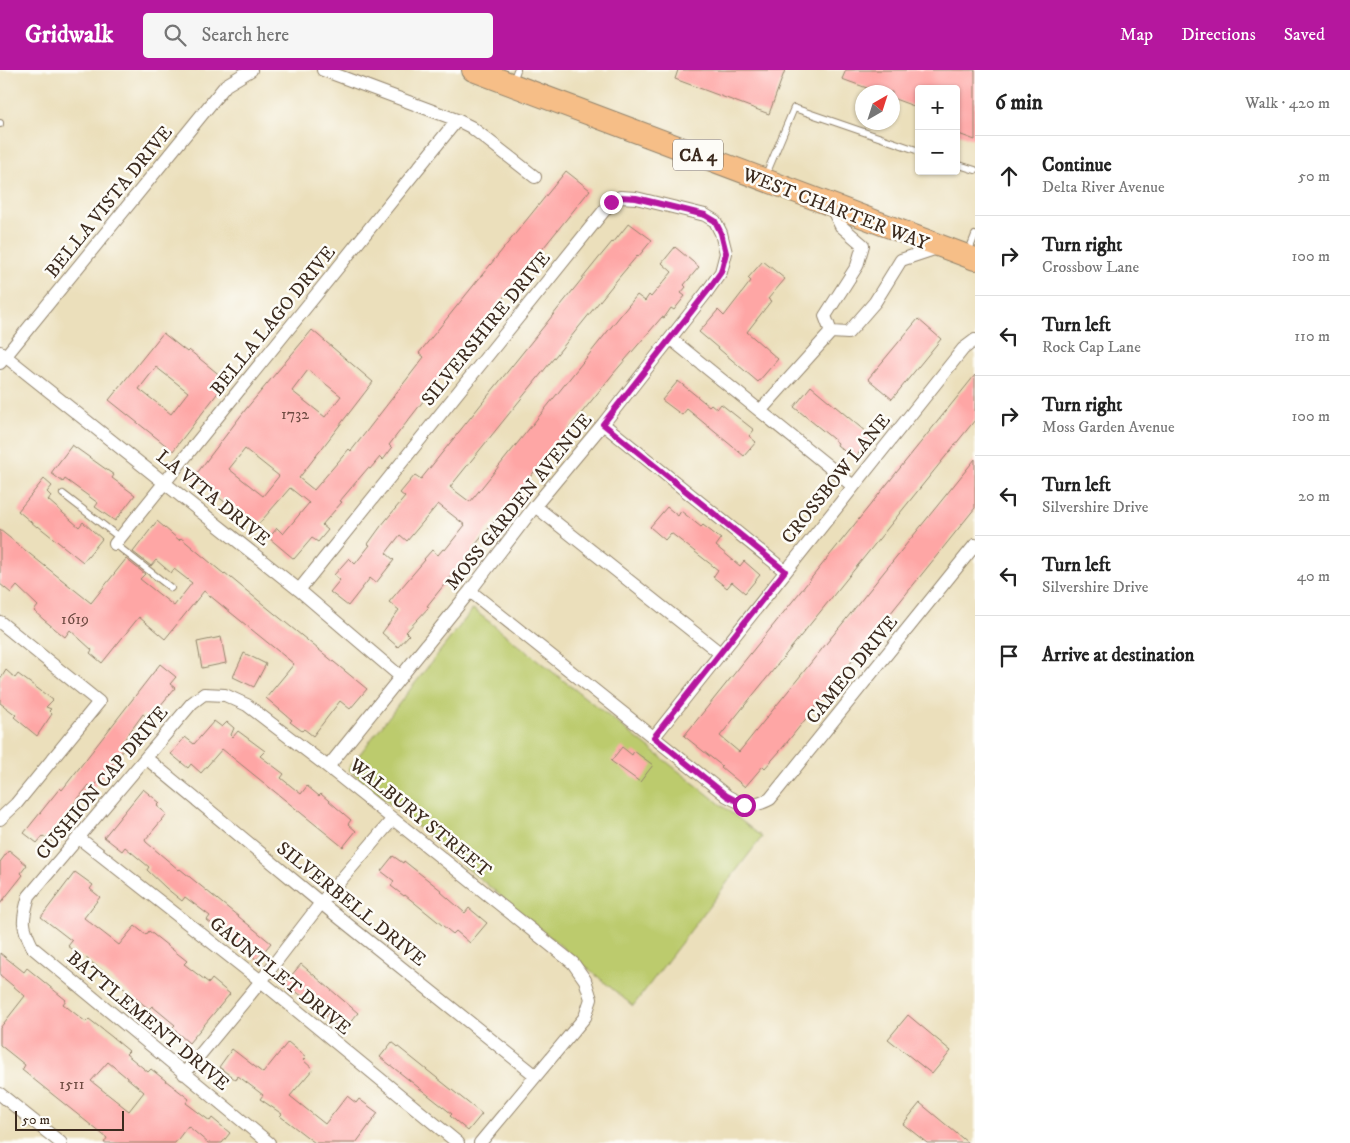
<!DOCTYPE html>
<meta charset="utf-8">
<style>
body{margin:0;font-family:"IM FELL DW Pica",serif;background:#f6f6f6;color:#222}
.controls{position:absolute;right:15px;top:15px;display:grid;overflow:hidden;border-radius:5px;box-shadow:0 1px 4px #0004}
.controls button{width:45px;height:45px;display:grid;place-items:center;padding:0;border:0;border-bottom:1px solid #e0e0e0;background:#fff;color:#222;font:25px sans-serif}
.compass{position:absolute;left:855px;top:15px;width:45px;height:45px;border-radius:50%;background:#fff;box-shadow:0 1px 4px #0004;rotate:39deg}
.scale{position:absolute;left:15px;bottom:12px;width:109px;box-sizing:border-box;padding-left:5px;border:2px solid #3b2a1e;border-top:0;font-size:14px;line-height:18px;white-space:nowrap;color:#3b2a1e;-webkit-text-stroke:4px #fdfcf7;paint-order:stroke}
.stop{position:absolute;width:15px;height:15px;margin:-11px;border:4px solid #b5179e;border-radius:50%;background:#fff}
.stop.end{background:#b5179e;border-color:#fff;box-shadow:0 1px 5px #0008}
.list{margin:0;padding:0;list-style:none}
h2{display:flex;justify-content:space-between;align-items:center;height:65px;margin:0;padding:0 20px;font-size:21px}
h2 small{font-size:16px;font-weight:400;color:#767676}
.list li{display:grid;grid-template-columns:32px 1fr auto;gap:15px;align-items:center;box-sizing:border-box;height:80px;padding:0 20px;border-top:1px solid #e0e0e0}
.list b{display:block;font-size:19px;white-space:nowrap}
.list p{margin:0;font-size:16px;white-space:nowrap;color:#767676}
.list em{font-size:16px;font-style:normal;color:#767676}
.icon{flex:none;width:28px;height:28px;fill:none;stroke:currentColor;stroke-width:2;stroke-linecap:round;stroke-linejoin:round}
.map{position:relative;flex:none;width:975px;height:1073px;overflow:hidden}
header{display:flex;align-items:center;gap:30px;box-sizing:border-box;height:70px;padding:0 25px;background:#b5179e;color:#fff}
header strong{font-size:24px}
nav{display:flex;gap:28px;margin-inline-start:auto;font-size:18px}
.search{width:350px;height:45px;background:#f6f6f6;display:flex;align-items:center;gap:12px;box-sizing:border-box;padding:0 18px;border-radius:5px;color:#767676;font-size:19px}
main{display:flex}
aside{flex:1;background:#fff}
.map>svg:first-child{display:block}
.green{fill:#bccb6d;stroke:#7c7a46}
.building{fill:#fea6a5;fill-rule:evenodd}
.lines{fill:none;stroke-linecap:round;stroke-linejoin:round}
.lane-casing{stroke:#93846c;stroke-width:8}
.street-casing{stroke:#93846c;stroke-width:14}
.highway-casing{stroke:#93846c;stroke-width:24}
.lane{stroke:#fff;stroke-width:6}
.street{stroke:#fff;stroke-width:12}
.highway{stroke:#f6be87;stroke-width:22}
.route{stroke:#b5179e;stroke-width:6}
.labels{text-anchor:middle;stroke-width:5;stroke-linejoin:round;paint-order:stroke}
.number-label{font-size:16px;fill:#6c4940}
.shield{fill:#fdfcf7;stroke:#75695f;stroke-width:1}
.shield-label{font-size:18px;font-weight:bold;fill:#3b2a1e}
.street-label{font-size:19px;fill:#3b2a1e;stroke:#fdfcf7}
</style>
<header>
<strong>Gridwalk</strong>
<div class="search"><svg class="icon" aria-label="search" viewBox="0 0 24 24"><circle cx="10" cy="10" r="6"/><path d="M15 15l6 6"/></svg>Search here</div>
<nav><a>Map</a><a>Directions</a><a>Saved</a></nav>
</header>
<main>
<div class="map">
<svg width="975" height="1073" viewBox="0 0 975 1073">
<rect width="100%" height="100%" fill="#fdfcf7"/>
<filter id="ink" filterUnits="userSpaceOnUse"><feTurbulence type="fractalNoise" baseFrequency=".02" numOctaves="2"/><feDisplacementMap in="SourceGraphic" scale="10" xChannelSelector="R" yChannelSelector="G"/><feConvolveMatrix kernelMatrix="1 2 1 2 8 2 1 2 1" color-interpolation-filters="sRGB"/></filter>
<filter id="wash" filterUnits="userSpaceOnUse"><feTurbulence type="fractalNoise" baseFrequency=".0096" numOctaves="4" result="noise"/><feDisplacementMap in="SourceGraphic" scale="20" xChannelSelector="R" yChannelSelector="G"/><feGaussianBlur stdDeviation="1.12" result="paint"/><feColorMatrix in="noise" values="0 0 0 0 0 0 0 0 0 0 0 0 0 0 0 0 0 1.4 0 .05"/><feComposite in="paint" operator="in"/></filter>
<g filter="url(#wash)">
<rect width="100%" height="100%" fill="#ebdfbb"/>
<path class="green" d="M473,539L762,767L633,936L348,699Z"/>
<g id="blocks">
<path class="building" d="M678,0H785L769,44L675,9Z
M846,0H975V70L956,63V19H919V38L892,28V22H878L842,9Z
M566,101L590,120L440,306L442,307L389,375L392,378L383,390L380,387L370,399L368,398L340,431L342,432L322,455L328,460L318,472L312,468L294,489L269,468L277,458L283,464L309,433L290,418L257,456L233,437L232,438L194,407L246,339L312,260L373,312L299,408L314,420L349,379L351,381L366,362L424,287L419,283ZM308,300L341,326L325,347L292,321ZM245,379L279,406L263,426L229,399Z
M629,153L652,170L638,187L637,186L616,211L450,417L470,432L637,225L645,231L649,225L651,227L672,202L662,193L675,177L699,197L684,215L686,217L681,223L685,226L674,240L671,238L664,248L662,247L613,304L472,479L476,482L467,492L465,491L456,500L427,536L429,537L406,562L409,565L398,577L382,563L399,540L389,532L425,490L424,489L432,480L438,485L443,479L445,480L465,455L438,434L407,471L400,465L386,483L394,490L376,513L370,508L348,536L330,522L340,510L334,505L349,488L355,494L370,475L368,474L381,456L405,427L400,423L415,405L421,409L598,189L612,172L613,173Z
M763,191L785,209L768,229L771,231L747,262L778,289L758,312L699,262L718,240L724,246L751,211L748,208Z
M918,249L941,269L892,329L868,309Z
M163,263L187,282L189,280L227,311L173,381L109,330ZM156,297L188,322L171,344L139,319Z
M975,305V350L720,666L739,682L975,389V438L780,681L765,698L763,696L745,717L721,697L722,696L684,666Z
M678,311L709,336L711,334L717,339L721,334L754,360L749,366L756,372L744,386L687,339L682,345L662,330Z
M811,316L872,367L854,389L837,375L838,373L794,337Z
M72,375L114,405L112,408L135,425L115,451L95,437L98,433L65,409L63,412L51,403Z
M44,409L52,416L47,422L51,426L48,430L79,457L83,452L102,469L83,492L38,456L37,457L18,441Z
M667,437L678,446L681,441L701,457L703,455L721,469L716,476L740,496L744,491L760,505L745,523L732,512L727,518L713,507L718,500L671,463L665,470L650,457Z
M157,451L179,470L181,468L224,504L225,503L242,517L367,619L350,639L340,631L313,666L304,659L302,661L290,652L292,650L266,628L294,594L204,521L165,569L139,547L102,593L90,583L92,580L70,560L65,567L44,550L34,541L38,536L17,516L11,523L0,514V460L91,533L126,489L145,504L140,509L174,536L192,513L174,499L171,503L156,490L151,496L133,482Z
M221,567L226,593L202,598L197,572Z
M244,583L266,594L254,617L233,607Z
M160,594L176,607L170,614L175,618L149,649L143,644L119,677L123,680L93,718L89,715L69,740L72,743L57,761L59,762L51,772L43,766L37,773L24,763L60,718L62,720Z
M6,600L15,608L18,604L53,630L46,637L51,639L49,641L52,644L37,666L14,647L16,645L0,633V610Z
M214,651L222,657L227,652L234,658L231,665L233,667L238,661L265,681L260,686L284,704L281,708L301,724L307,716L319,726L321,724L351,750L348,754L356,761L343,777L222,679L201,703L191,694L188,698L171,684L185,667L194,674Z
M622,677L632,685L634,681L653,695L640,712L611,691Z
M143,719L160,733L157,736L167,744L145,770L146,772L179,800L180,799L271,873L257,890L207,850L210,846L185,827L182,831L166,818L147,800L149,797L125,777L122,781L104,767Z
M9,780L27,795L21,803L23,805L0,834V792Z
M393,786L403,793L404,791L442,821L441,822L465,843L469,838L487,853L470,873L456,861L453,864L405,825L404,826L391,816L394,811L381,801Z
M75,802L93,815L90,819L100,827L84,848L119,875L135,856L146,865L149,861L187,891L184,894L209,913L212,909L230,924L189,973L172,958L175,955L152,936L149,939L85,887L84,888L68,876L72,871L41,847Z
M0,883L24,902L27,898L66,930L63,934L86,952L89,949L112,967L129,981L126,984L148,1002L151,999L189,1029L186,1033L210,1051L212,1048L230,1063L222,1073H208L188,1056L175,1073H104L107,1068L22,1000L25,995L0,975V958L25,926L0,905ZM108,992L144,1022L129,1041L91,1011Z
M301,894L358,943L343,961L326,946L329,943L306,923L303,927L285,913Z
M908,945L951,981L932,1004L888,969Z
M288,972L306,987L303,990L313,999L290,1026L325,1054L347,1026L356,1033L359,1029L378,1043L356,1073H315L280,1046L282,1044L260,1029L263,1025L238,1006L236,1010L219,997L232,979L263,1003Z
M392,972L482,1044L468,1061L450,1046L452,1044L380,987Z
M920,1033L968,1073H927L903,1054Z"/>
</g>
</g>
<g filter="url(#ink)">
<use href="#blocks" fill-opacity="0" stroke="#93846c" stroke-width="1"/>
<g class="lines">
<defs>
<path id="lane" d="M513,11L517,0
M0,53V54
M956,94L975,100
M765,107L794,38L919,81
M968,183L975,165
M63,424L120,468
M115,474L171,518"/>
<path id="street" d="M323,0L457,50L471,57L535,107
M831,136L841,156L863,175L857,196L825,246L831,262
M831,262L848,263L875,232L901,190L940,177
M671,269L853,416
M0,282L299,520L401,607
M0,293L226,15L251,0
M760,341L831,262
M603,354L785,501
M535,436L720,583
M115,474L457,50
M299,520L611,132L620,127L636,128L705,145L715,151L721,163L726,183L721,202L706,223L603,354L535,436L470,521L328,697
M470,521L727,726C745,736 751,739 770,729L975,475
M0,552L99,632L16,734L0,749
M654,667L963,279L975,270
M146,688L321,833L535,1005
M79,768L261,911L458,1073
M184,1004L261,911L321,833L392,750
M0,1024L61,1073
M269,1073L33,878C21,855 22,850 29,826L192,633L204,624L225,625L247,635L328,697L573,893L585,910L591,929L585,947L480,1073"/>
<path id="highway" d="M473,0L975,189"/>
</defs>
<use href="#lane" class="lane-casing"/>
<use href="#street" class="street-casing"/>
<use href="#highway" class="highway-casing"/>
<use href="#lane" class="lane"/>
<use href="#street" class="street"/>
<use href="#highway" class="highway"/>
</g>
</g>
<g class="lines" filter="url(#ink)">
<path class="route" d="M611,132L620,127L636,128L705,145L715,151L721,163L726,183L721,202L706,223L603,354L785,501L654,667L727,726L744,735"/>
</g>
<g class="labels">
<g class="number-label">
<text x="295" y="349">1732</text>
<text x="75" y="554">1619</text>
<text x="72" y="1019">1511</text>
</g>
<rect class="shield" x="673" y="69.5" width="50" height="31" rx="4"/>
<g class="shield-label">
<text x="698" y="91">CA 4</text>
</g>
<g class="street-label">
<text transform="translate(108 131) rotate(-51)" y="7">BELLA VISTA DRIVE</text>
<text transform="translate(836 138) rotate(21)" y="7">WEST CHARTER WAY</text>
<text transform="translate(272 250) rotate(-51)" y="7">BELLA LAGO DRIVE</text>
<text transform="translate(485 258) rotate(-51)" y="7">SILVERSHIRE DRIVE</text>
<text transform="translate(835 408) rotate(-51)" y="7">CROSSBOW LANE</text>
<text transform="translate(214 427) rotate(39)" y="7">LA VITA DRIVE</text>
<text transform="translate(518 431) rotate(-51)" y="7">MOSS GARDEN AVENUE</text>
<text transform="translate(851 599) rotate(-51)" y="7">CAMEO DRIVE</text>
<text transform="translate(101 712) rotate(-50)" y="7">CUSHION CAP DRIVE</text>
<text transform="translate(421 747) rotate(39)" y="7">WALBURY STREET</text>
<text transform="translate(352 833) rotate(39)" y="7">SILVERBELL DRIVE</text>
<text transform="translate(281 905) rotate(39)" y="7">GAUNTLET DRIVE</text>
<text transform="translate(149 950) rotate(40)" y="7">BATTLEMENT DRIVE</text>
</g>
</g>
</svg>
<div class="controls">
<button>+</button>
<button>−</button>
</div>
<svg class="compass" viewBox="-18 -18 36 36"><path d="M0-13l5 13h-10z" fill="#e53935"/><path d="M0 13l5-13h-10z" fill="#767676"/></svg>
<div class="scale">50 m</div>
<div class="stop" style="left:744px;top:735px"></div>
<div class="stop end" style="left:611px;top:132px"></div>
</div>
<aside>
<h2>6 min<small>Walk · 420 m</small></h2>
<ul class="list">
<li><svg class="icon" aria-label="ahead" viewBox="0 0 24 24"><path d="M12 20V5M6 11l6-6 6 6"/></svg><div><b>Continue</b><p>Delta River Avenue</p></div><em>50 m</em></li>
<li><svg class="icon" aria-label="right" viewBox="0 0 24 24"><path d="M7 20v-9h11M14 6l5 5-5 5"/></svg><div><b>Turn right</b><p>Crossbow Lane</p></div><em>100 m</em></li>
<li><svg class="icon" aria-label="left" viewBox="0 0 24 24"><path d="M17 20v-9H6M10 6l-5 5 5 5"/></svg><div><b>Turn left</b><p>Rock Cap Lane</p></div><em>110 m</em></li>
<li><svg class="icon" aria-label="right" viewBox="0 0 24 24"><path d="M7 20v-9h11M14 6l5 5-5 5"/></svg><div><b>Turn right</b><p>Moss Garden Avenue</p></div><em>100 m</em></li>
<li><svg class="icon" aria-label="left" viewBox="0 0 24 24"><path d="M17 20v-9H6M10 6l-5 5 5 5"/></svg><div><b>Turn left</b><p>Silvershire Drive</p></div><em>20 m</em></li>
<li><svg class="icon" aria-label="left" viewBox="0 0 24 24"><path d="M17 20v-9H6M10 6l-5 5 5 5"/></svg><div><b>Turn left</b><p>Silvershire Drive</p></div><em>40 m</em></li>
<li><svg class="icon" aria-label="arrive" viewBox="0 0 24 24"><path d="M6 21V4h12l-3 4 3 4H6"/></svg><div><b>Arrive at destination</b></div></li>
</ul>
</aside>
</main>
